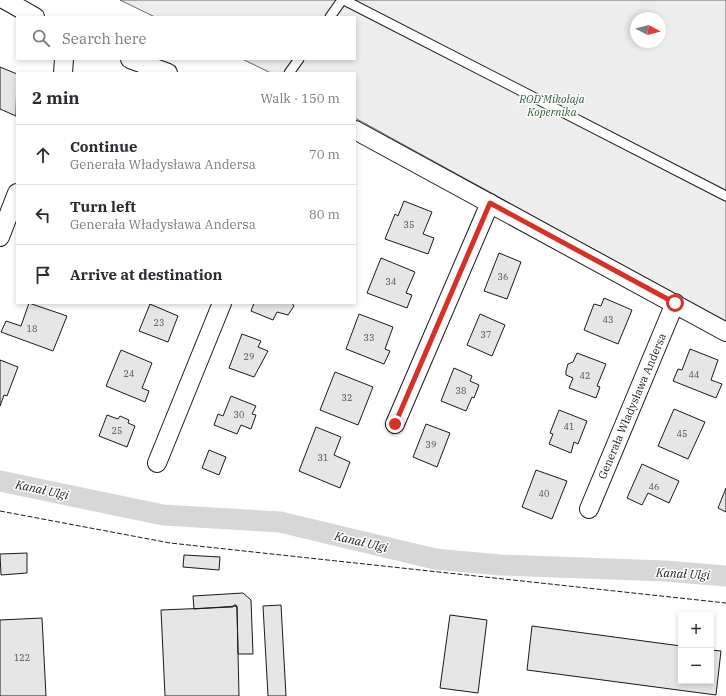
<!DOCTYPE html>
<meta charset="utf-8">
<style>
body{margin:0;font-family:"IBM Plex Serif",serif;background:#f7f7f7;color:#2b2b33}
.controls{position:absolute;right:12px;bottom:12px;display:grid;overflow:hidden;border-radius:0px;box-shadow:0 2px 6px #0003}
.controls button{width:36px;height:36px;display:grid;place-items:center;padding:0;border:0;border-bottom:1px solid #e1e1e2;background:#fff;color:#2b2b33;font:20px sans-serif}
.compass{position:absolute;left:630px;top:12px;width:36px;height:36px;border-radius:50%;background:#fff;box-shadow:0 2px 6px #0003;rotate:97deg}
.stop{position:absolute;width:12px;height:12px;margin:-9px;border:3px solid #d93025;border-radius:50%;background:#fff}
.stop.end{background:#d93025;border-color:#fff;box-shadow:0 1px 4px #0008}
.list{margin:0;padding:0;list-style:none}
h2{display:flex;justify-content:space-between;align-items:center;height:52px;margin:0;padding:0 16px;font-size:17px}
h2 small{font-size:13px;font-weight:400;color:#7c7c81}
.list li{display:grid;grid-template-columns:26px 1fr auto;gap:12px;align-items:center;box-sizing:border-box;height:60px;padding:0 16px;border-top:1px solid #e1e1e2}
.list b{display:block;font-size:15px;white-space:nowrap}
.list p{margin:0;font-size:13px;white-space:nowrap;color:#7c7c81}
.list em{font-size:13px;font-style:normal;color:#7c7c81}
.icon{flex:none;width:22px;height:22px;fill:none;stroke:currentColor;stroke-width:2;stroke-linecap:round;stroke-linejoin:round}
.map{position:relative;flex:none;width:726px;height:696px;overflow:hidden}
.search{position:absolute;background:#fff;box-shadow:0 2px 6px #0003;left:16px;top:16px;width:340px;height:44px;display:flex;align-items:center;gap:10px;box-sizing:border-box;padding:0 14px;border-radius:0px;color:#7c7c81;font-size:15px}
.panel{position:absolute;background:#fff;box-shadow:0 2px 6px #0003;left:16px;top:72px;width:340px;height:232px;border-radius:0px}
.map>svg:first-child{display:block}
.built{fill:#ededed;stroke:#6a6a6a;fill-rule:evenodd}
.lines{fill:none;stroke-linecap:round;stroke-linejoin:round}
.canal{stroke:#d7d7d7;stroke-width:21}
.building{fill:#e6e6e6;stroke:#1a1a1a}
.lane-casing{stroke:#1a1a1a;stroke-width:11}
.street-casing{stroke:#1a1a1a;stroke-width:20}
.lane{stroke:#fff;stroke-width:9}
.street{stroke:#fff;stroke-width:18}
.fence{stroke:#1a1a1a;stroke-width:1;stroke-dasharray:5 2;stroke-linecap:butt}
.route{stroke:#d93025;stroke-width:5}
.labels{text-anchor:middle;stroke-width:3;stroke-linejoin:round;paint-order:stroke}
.number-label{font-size:9px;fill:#4d4d4d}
.park-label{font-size:11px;font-style:italic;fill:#2b5a34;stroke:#fff}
.street-label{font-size:11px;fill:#1a1a1a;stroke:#fff}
.water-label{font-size:12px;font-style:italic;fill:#1a1a1a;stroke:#fff}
</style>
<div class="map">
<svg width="726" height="696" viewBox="0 0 726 696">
<rect width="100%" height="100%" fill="#fff"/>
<path class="built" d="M120,0H726V322L355,118V73H271L242,59H355V17H155ZM636,18H660V42H636Z"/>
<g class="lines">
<path class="canal" d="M0,481L163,515L280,522L435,559L500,565L665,571L726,576"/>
</g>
<path class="building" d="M0,67L17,74L16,116L0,109Z
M404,201L432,212L423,234L434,238L428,254L385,239L395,214L398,216Z
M499,253L521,262L507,299L484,291Z
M381,258L415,272L406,293L412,295L407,308L367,293Z
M604,298L632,310L618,344L584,330L594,304L601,306Z
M29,303L67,316L53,351L1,332L6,321L21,326Z
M254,303H292L294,306L288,315L277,312L273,320L251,311Z
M150,304L178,316L168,342L139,331Z
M359,314L393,327L385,349L390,351L384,364L346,349Z
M480,314L505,325L492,356L467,345Z
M242,334L261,341L258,347L268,351L254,377L229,368Z
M690,349L718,360L711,380L722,384L716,398L673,381L678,369L682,370Z
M121,350L152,363L142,388L149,391L145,402L106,386Z
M577,353L606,364L597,386L600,387L596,398L569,388L573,378L566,375V371L568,364L573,362Z
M0,360L18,367L7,396L4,395L0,406Z
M454,368L472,376L470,381L479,385L474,398L472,397L466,411L441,401Z
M335,372L373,387L358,425L320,410Z
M231,396L256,406L252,414L256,415L251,429L241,425L237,434L214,425L218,414L223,416Z
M674,409L705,422L688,459L658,446Z
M559,410L587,421L578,444L574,442L571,453L549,444L553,434L550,433Z
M107,415L118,419L120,416L129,420L128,423L135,426L127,447L99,436Z
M426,424L450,433L437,467L413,457Z
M316,427L341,437L334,455L350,462L340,488L299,471Z
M209,450L226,457L219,475L202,468Z
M642,464L679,481L669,503L648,493L642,505L627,498Z
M536,470L567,481L552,519L522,507Z
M726,488V512L718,508Z
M27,553V573L1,575L0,554Z
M184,555L220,557L219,570L183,567Z
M243,593L251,600L253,654H238L237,606L194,609L193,596Z
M234,605H236L237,608L239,696H165L161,610L233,607Z
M281,605L286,696H268L263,606Z
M450,615L487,620L478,693L440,688Z
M42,618L46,696H0V620Z
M532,626L681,646V681H711V650L721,651L716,695L527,670Z"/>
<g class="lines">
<defs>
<path id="lane" d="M344,0L726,196
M330,17L342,0
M289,73L299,59"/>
<path id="street" d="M5,0L35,17
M130,59L168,73
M63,73L64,59
M355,130L726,332
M0,237L17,193
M395,424L490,203
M157,463L222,303
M589,509L675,303"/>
</defs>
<use href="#lane" class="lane-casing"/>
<use href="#street" class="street-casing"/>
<use href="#lane" class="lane"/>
<use href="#street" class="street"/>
<path class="fence" d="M0,511L170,543L726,603"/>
</g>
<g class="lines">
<path class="route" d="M395,424L490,203L675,303"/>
</g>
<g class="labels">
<g class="number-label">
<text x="409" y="228">35</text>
<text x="503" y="280">36</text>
<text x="391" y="285">34</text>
<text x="608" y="323">43</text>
<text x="159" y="326">23</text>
<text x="32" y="332">18</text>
<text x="486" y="338">37</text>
<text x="369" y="341">33</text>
<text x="249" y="360">29</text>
<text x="129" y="377">24</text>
<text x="694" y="378">44</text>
<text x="585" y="379">42</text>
<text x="461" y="394">38</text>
<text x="347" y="401">32</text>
<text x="239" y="418">30</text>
<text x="569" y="430">41</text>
<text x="117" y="434">25</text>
<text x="682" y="437">45</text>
<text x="431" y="448">39</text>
<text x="323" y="461">31</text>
<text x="654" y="490">46</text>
<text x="544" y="497">40</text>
<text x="22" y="661">122</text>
</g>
<g class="park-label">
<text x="552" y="103">ROD Mikołaja<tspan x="552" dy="13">Kopernika</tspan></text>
</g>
<g class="street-label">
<text transform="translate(632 406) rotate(-67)" y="4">Generała Władysława Andersa</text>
</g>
<g class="water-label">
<text transform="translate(42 490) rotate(12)" y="4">Kanał Ulgi</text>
<text transform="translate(361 542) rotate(13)" y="4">Kanał Ulgi</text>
<text transform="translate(683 574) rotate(3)" y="4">Kanał Ulgi</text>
</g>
</g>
</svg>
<div class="controls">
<button>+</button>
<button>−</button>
</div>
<svg class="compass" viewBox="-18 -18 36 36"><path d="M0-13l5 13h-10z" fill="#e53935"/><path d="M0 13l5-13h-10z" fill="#7c7c81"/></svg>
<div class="stop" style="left:675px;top:303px"></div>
<div class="stop end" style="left:395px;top:424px"></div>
<div class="search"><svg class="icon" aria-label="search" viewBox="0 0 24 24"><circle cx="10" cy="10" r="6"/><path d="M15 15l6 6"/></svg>Search here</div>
<section class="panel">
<h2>2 min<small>Walk · 150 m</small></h2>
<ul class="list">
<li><svg class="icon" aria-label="ahead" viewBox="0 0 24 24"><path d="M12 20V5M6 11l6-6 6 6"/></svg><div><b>Continue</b><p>Generała Władysława Andersa</p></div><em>70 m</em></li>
<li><svg class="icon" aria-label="left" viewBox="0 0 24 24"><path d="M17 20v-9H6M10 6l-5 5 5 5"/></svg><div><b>Turn left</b><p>Generała Władysława Andersa</p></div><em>80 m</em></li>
<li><svg class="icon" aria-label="arrive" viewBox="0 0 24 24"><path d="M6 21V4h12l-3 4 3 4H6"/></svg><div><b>Arrive at destination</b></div></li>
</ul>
</section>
</div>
